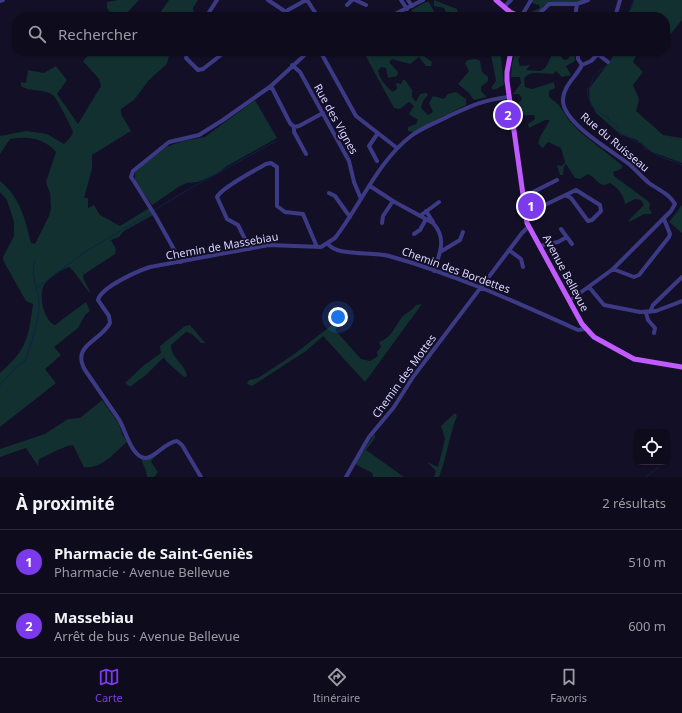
<!DOCTYPE html>
<html lang="fr">
<meta charset="utf-8">
<style>
body{margin:0;font-family:"Noto Sans",sans-serif;background:#1c1929;color:#f1f3f6}
.controls{position:absolute;right:12px;bottom:12px;display:grid;overflow:hidden;border-radius:8px;box-shadow:0 1px 3px #0004}
.controls button{width:36px;height:36px;display:grid;place-items:center;padding:0;border:0;border-bottom:1px solid #2e2b3b;background:#0e0b1c;color:#f1f3f6;font:20px sans-serif}
.you{position:absolute;left:338px;top:317px;width:14px;height:14px;margin:-10px;border:3px solid #fff;border-radius:50%;background:#1a73e8;box-shadow:0 0 0 6px #1a73e833}
.badge{display:grid;place-items:center;width:26px;height:26px;border-radius:50%;background:#7c3aed;color:#fff;font-size:13px;font-weight:700}
.pin{position:absolute;translate:-50% -50%;border:2px solid #fff;box-shadow:0 1px 4px #0006}
.list{margin:0;padding:0;list-style:none}
h2{display:flex;justify-content:space-between;align-items:center;height:52px;margin:0;padding:0 16px;font-size:17px}
h2 small{font-size:13px;font-weight:400;color:#9b9ba3}
.list li{display:grid;grid-template-columns:26px 1fr auto;gap:12px;align-items:center;box-sizing:border-box;height:64px;padding:0 16px;border-top:1px solid #2e2b3b}
.list b{display:block;font-size:15px;white-space:nowrap}
.list p{margin:0;font-size:13px;white-space:nowrap;color:#9b9ba3}
.list em{font-size:13px;font-style:normal;color:#9b9ba3}
.icon{flex:none;width:22px;height:22px;fill:none;stroke:currentColor;stroke-width:2;stroke-linecap:round;stroke-linejoin:round}
.map{position:relative;flex:none;width:682px;height:477px;overflow:hidden}
.search{position:absolute;background:#0e0b1c;box-shadow:0 1px 3px #0004;left:12px;right:12px;top:12px;height:44px;display:flex;align-items:center;gap:10px;box-sizing:border-box;padding:0 14px;border-radius:16px;color:#9b9ba3;font-size:15px}
.sheet{height:180px;background:#0e0b1c}
nav{display:flex;justify-content:space-around;align-items:center;box-sizing:border-box;height:56px;border-top:1px solid #2e2b3b;background:#0e0b1c;font-size:11px;color:#9b9ba3}
nav a{display:grid;justify-items:center;gap:2px}
nav .on{color:#7c3aed}
.map>svg:first-child{display:block}
.green{fill:#12302f}
.lines{fill:none;stroke-linecap:round;stroke-linejoin:round}
.stream{stroke:#0c2248;stroke-width:1}
.minor{stroke:#3d3a85;stroke-width:4}
.major{stroke:#c25bff;stroke-width:5}
.labels{text-anchor:middle;stroke-width:4;stroke-linejoin:round;paint-order:stroke}
.street-label{font-size:11px;fill:#d9d4ff;stroke:#130f26}
</style>
<div class="map">
<svg width="682" height="477" viewBox="0 0 682 477">
<rect width="100%" height="100%" fill="#130f26"/>
<path class="green" d="M118,0H139L126,14L127,17H113L107,8V2Z
M169,0H198L193,8L194,13L190,17H152L160,13Z
M434,0L457,9L459,17H448L444,8L434,6Z
M533,0H586C573,6 558,1 544,5C540,13 537,16 528,16L529,13L540,8L539,5L532,3Z
M634,0H682V20L665,41V17H630L629,11L632,7Z
M426,2H429L437,17C429,17 417,17 411,10Z
M92,51H170L167,64L149,80L134,100L121,109V114L131,131L92,155V169L84,198H88V208L94,205L100,215L120,226L149,208L153,215L124,231L119,237L111,240L116,249L115,254L83,275C83,282 89,286 90,293C82,285 78,274 69,267C62,269 47,280 44,285C38,295 44,321 55,325L86,302L90,311L85,315L78,328L54,347L61,355L45,369L56,383L0,427V373C27,349 28,339 33,304L26,301L4,262L3,257L14,236V222L7,200L0,192V181C20,197 25,219 31,243L35,244L49,216L51,208L50,193L46,182L56,152C44,138 27,136 10,139L0,154V136L26,131L47,134L64,144C67,141 72,136 73,132C73,130 57,99 54,96C45,88 31,93 21,86V82L26,83L28,70L44,73L56,66L67,80L57,94L78,124L101,86L99,79L83,61Z
M363,51H425L424,56L432,62L431,66H426L419,57L410,64L392,59L389,62L398,72L397,76L388,78L386,68L381,67L378,71C380,79 386,87 393,92L397,89L396,84L397,83L401,84L403,80H405L412,90V97L416,102L420,94L426,93L428,95L423,101L421,108L428,115L433,112L429,103L433,96L444,99L448,94L456,92L466,99V105L413,132L408,131V127L416,124L418,120L409,114L414,106L409,102L400,109L394,108Z
M516,51H523L518,60L520,66L530,65L526,70C531,70 536,71 540,71C550,68 548,54 557,52L564,60L568,59L573,51H575V61L566,66L571,75L562,77L556,71L553,74C544,74 528,70 524,79L525,87L532,89L554,82L555,88L549,91V97L559,105L568,119L580,132L623,166L621,169L613,172L614,176L648,201L650,204L649,209L652,212L651,214H644L629,222V220L644,205L641,200L635,199L625,204C623,194 618,188 610,183L604,185C597,184 595,177 588,174L580,179L575,178L566,164L564,166L563,175H560L557,165L562,166L565,162L561,148L548,142L543,148L538,144L540,137L550,120H545L529,128L528,124L535,119L534,115H514L512,104H518L522,99L519,94H513L521,83L520,77H511L512,64Z
M617,51H638L633,62L643,72L633,85L639,99L636,111L663,135L682,138V163L652,152L637,140L620,134L596,113L590,101L589,89Z
M494,52L498,53L501,57L504,85L494,90L491,88L496,81L491,55Z
M476,59L480,61L482,72L488,77V81L481,87V91L487,97L474,100L469,93L458,84L469,71L465,63L468,60Z
M255,100L277,138L227,166L218,173L198,182L187,183L180,186L152,205L135,181V171L166,147L183,141L205,137Z
M682,205V233L669,222Z
M422,304L365,382L323,336L306,351L252,386L247,384L249,380L258,378L293,355L332,325L342,312L347,309C344,317 336,323 336,331L361,359L370,361L378,356L377,352L381,347L379,342C392,337 394,328 402,317C406,313 412,311 416,305Z
M190,325L205,343H201L192,334L186,332L171,345C171,359 185,363 187,376L184,377L166,361L164,357L146,375L131,386H129L125,383L143,366L161,353L160,346L185,326Z
M102,400L119,424L122,434L127,442C115,452 101,470 84,467L73,445C65,445 49,455 39,459L38,466L26,448L0,457V449L45,434L68,419L80,418Z
M455,413L457,416C449,436 447,457 439,477H434L436,471L427,462L438,467L445,439L441,426Z
M375,433V438L366,450L404,477H373L372,473L355,464Z
M154,457L151,462L158,472L154,477H147L146,471L141,459H149Z"/>
<g class="lines">
<path class="stream" d="M630,17L629,12L634,0
M616,51C612,54 612,59 610,62C604,70 591,72 592,83L587,90C589,104 594,112 608,117L610,122L618,126V128L621,135C629,135 634,143 642,143L644,148C651,150 655,155 661,157C668,160 676,161 682,165
M153,211L189,189L276,141
M35,289L85,252L151,213
M0,385L17,366L25,361C31,344 39,322 39,304C39,288 29,276 35,261
M646,477L659,467"/>
<path class="minor" d="M268,0L286,12
M307,0L318,17
M355,0L366,5
M401,0L407,9
M408,0L412,6
M0,1L3,0
M347,5L352,0
M504,7L511,0
M206,17L217,0
M282,17L288,10L306,0
M389,17L423,0
M521,17L531,0
M521,17H529
M536,17L549,4H577L588,0
M575,17L577,4
M615,17L620,0
M187,51L186,58L198,70L203,69L226,51
M320,51L356,116L397,148
M578,51V59L582,65L591,61L601,51
M599,55L608,62
M292,65L300,72L349,161L354,182L361,199
M271,86L290,123L294,127L299,126L323,113
M294,127V132L306,154
M377,161L369,146L378,133
M370,186L393,201L433,223C447,238 440,253 434,271
M329,193L335,196L350,217
M523,197L557,180
M426,211L433,222
M526,214L576,190L600,205L601,211L592,220L588,221L571,198L567,196
M420,216L439,202
M382,223L383,216L393,201
M561,229L572,244
M414,234L420,230L426,219
M328,244C338,257 372,251 389,256C454,274 516,302 578,330L585,329
M540,246L558,242L567,237
M250,249L238,225L227,219L217,197C222,187 256,170 266,164L271,163L277,167V206L285,212L303,214L317,247
M509,250L521,259L523,267
M440,252L460,240L463,232
M181,262L156,217L135,183L131,177L133,171L169,142L199,135L223,120L271,86L309,51
M613,269L634,277L639,275L669,237L670,234L664,219
M589,287L604,305L640,312L656,311L682,301
M569,301L613,269L671,211L675,204C670,194 657,189 649,183C642,177 636,170 629,164C612,151 561,122 563,99C564,85 576,77 582,65
M650,312L653,305L682,277
M646,313L648,320L655,328L654,333
M201,477L182,445L177,441C165,442 154,459 145,458C130,456 125,427 118,418C107,402 96,386 85,370C71,345 100,342 110,323L109,316L98,300C101,287 138,271 150,267L269,245L321,247L335,238C360,206 378,161 411,136C423,127 438,122 451,115C473,105 484,100 508,97
M346,477L369,437L394,407L413,377L522,233L529,226"/>
<path class="major" d="M496,0L510,12L521,17
M511,51L507,72V81L527,223L582,324L594,337L634,359L682,367"/>
</g>
<g class="labels">
<g class="street-label">
<text transform="translate(336 119) rotate(61)" y="4">Rue des Vignes</text>
<text transform="translate(615 142) rotate(40)" y="4">Rue du Ruisseau</text>
<text transform="translate(222 246) rotate(-10)" y="4">Chemin de Massebiau</text>
<text transform="translate(456 270) rotate(20)" y="4">Chemin des Bordettes</text>
<text transform="translate(566 273) rotate(62)" y="4">Avenue Bellevue</text>
<text transform="translate(404 376) rotate(-54)" y="4">Chemin des Mottes</text>
</g>
</g>
</svg>
<div class="controls">
<button><svg class="icon" aria-label="locate" viewBox="0 0 24 24"><circle cx="12" cy="12" r="6"/><path d="M12 2v4M12 18v4M2 12h4M18 12h4"/></svg></button>
</div>
<div class="you"></div>
<div class="pin badge" style="left:531px;top:206px">1</div>
<div class="pin badge" style="left:508px;top:115px">2</div>
<div class="search"><svg class="icon" aria-label="search" viewBox="0 0 24 24"><circle cx="10" cy="10" r="6"/><path d="M15 15l6 6"/></svg>Rechercher</div>
</div>
<section class="sheet">
<h2>À proximité<small>2 résultats</small></h2>
<ul class="list">
<li><span class="badge">1</span><div><b>Pharmacie de Saint-Geniès</b><p>Pharmacie · Avenue Bellevue</p></div><em>510 m</em></li>
<li><span class="badge">2</span><div><b>Massebiau</b><p>Arrêt de bus · Avenue Bellevue</p></div><em>600 m</em></li>
</ul>
</section>
<nav>
<a class="on"><svg class="icon" aria-label="map" viewBox="0 0 24 24"><path d="M3 6l6-2 6 2 6-2v14l-6 2-6-2-6 2zM9 4v14M15 6v14"/></svg>Carte</a>
<a><svg class="icon" aria-label="directions" viewBox="0 0 24 24"><path d="M12 3l9 9-9 9-9-9zM9 14v-3h6M13 9l2 2-2 2"/></svg>Itinéraire</a>
<a><svg class="icon" aria-label="saved" viewBox="0 0 24 24"><path d="M7 4h10v16l-5-4-5 4z"/></svg>Favoris</a>
</nav>
